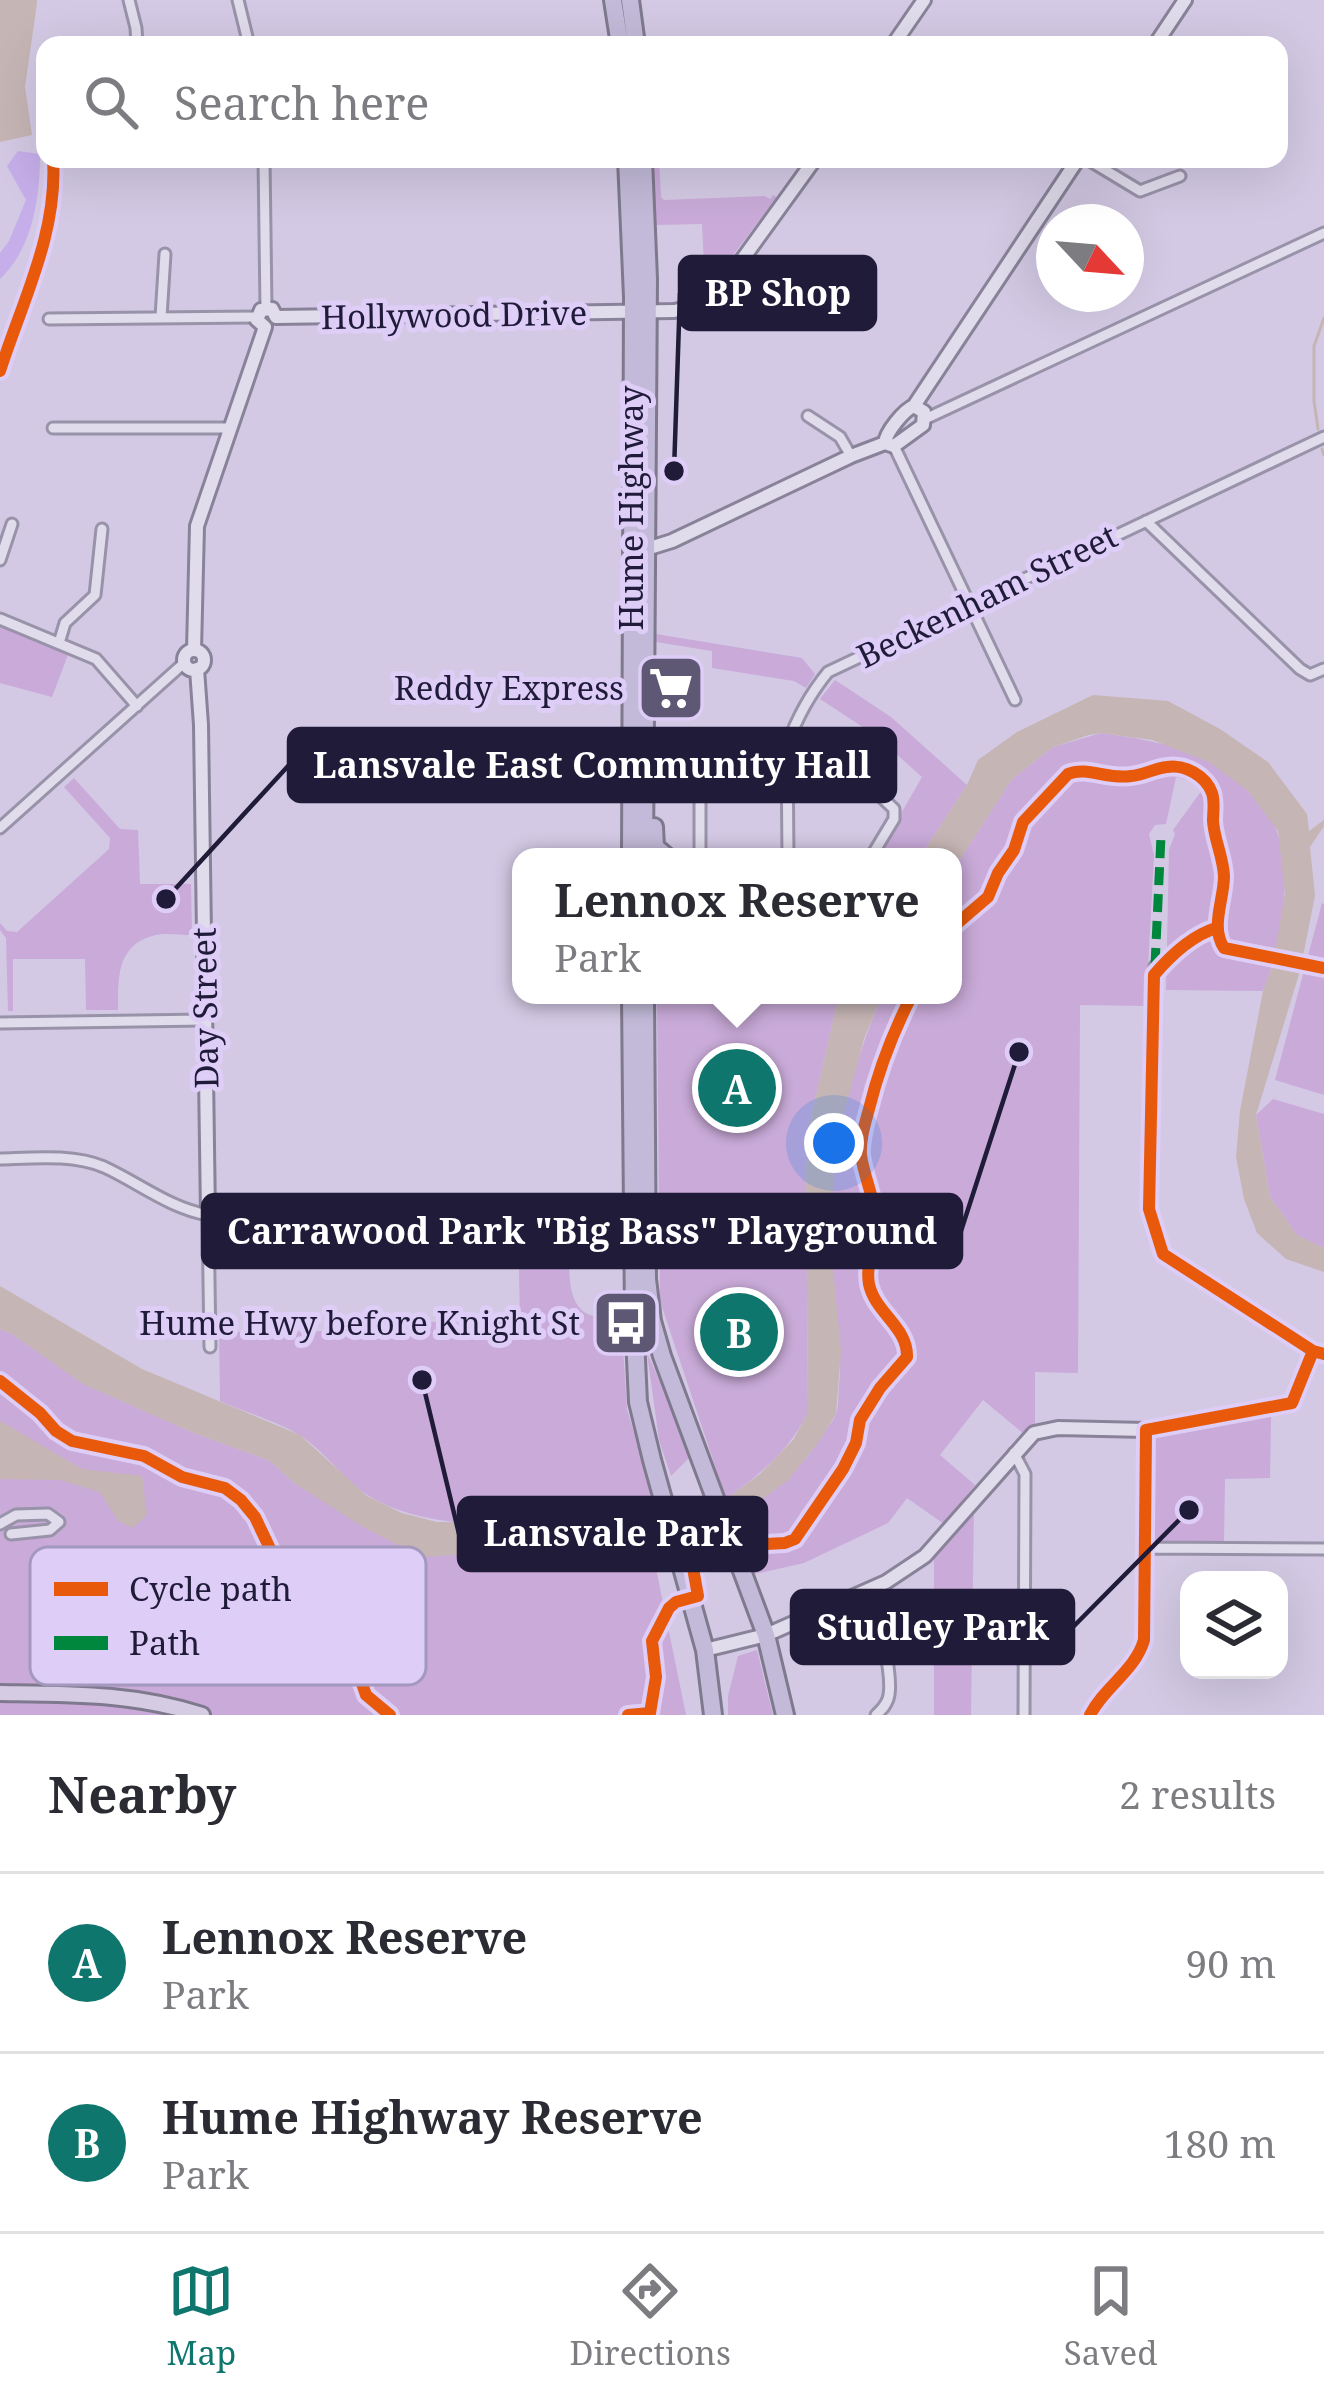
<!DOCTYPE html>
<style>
body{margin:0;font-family:"Noto Serif",serif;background:#f7f7f7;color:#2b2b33}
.controls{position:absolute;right:36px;bottom:36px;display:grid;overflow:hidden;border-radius:24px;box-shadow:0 12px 48px #0002}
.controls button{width:108px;height:108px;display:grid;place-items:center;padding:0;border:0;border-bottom:3px solid #e1e1e2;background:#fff;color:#2b2b33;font:60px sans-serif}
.compass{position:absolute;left:1036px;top:204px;width:108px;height:108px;border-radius:50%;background:#fff;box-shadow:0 12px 48px #0002;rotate:116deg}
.you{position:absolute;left:834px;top:1143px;width:42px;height:42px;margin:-30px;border:9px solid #fff;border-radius:50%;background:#1a73e8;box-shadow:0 0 0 18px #1a73e833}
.badge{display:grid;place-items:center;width:78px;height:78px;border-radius:50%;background:#0f766e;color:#fff;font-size:39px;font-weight:700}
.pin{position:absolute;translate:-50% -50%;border:6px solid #fff;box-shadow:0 3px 12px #0006}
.popup{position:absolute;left:512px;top:848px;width:450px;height:156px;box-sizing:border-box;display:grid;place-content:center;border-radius:24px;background:#fff;filter:drop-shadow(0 3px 9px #0005);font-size:39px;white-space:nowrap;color:#7c7c81}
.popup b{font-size:45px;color:#2b2b33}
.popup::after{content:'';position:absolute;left:50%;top:100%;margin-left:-24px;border:24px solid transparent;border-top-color:#fff}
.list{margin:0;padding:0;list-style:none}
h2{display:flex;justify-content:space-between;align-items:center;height:156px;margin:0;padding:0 48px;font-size:51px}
h2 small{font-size:39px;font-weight:400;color:#7c7c81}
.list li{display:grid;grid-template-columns:78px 1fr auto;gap:36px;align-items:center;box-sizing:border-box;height:180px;padding:0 48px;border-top:3px solid #e1e1e2}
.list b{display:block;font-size:45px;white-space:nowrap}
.list p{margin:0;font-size:39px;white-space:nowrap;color:#7c7c81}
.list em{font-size:39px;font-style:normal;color:#7c7c81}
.icon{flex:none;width:66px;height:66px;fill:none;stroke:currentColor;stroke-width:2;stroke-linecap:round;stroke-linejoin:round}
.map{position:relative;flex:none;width:1324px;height:1715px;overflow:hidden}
.search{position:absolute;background:#fff;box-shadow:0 12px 48px #0002;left:36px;right:36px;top:36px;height:132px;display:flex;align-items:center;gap:30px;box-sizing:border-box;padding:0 42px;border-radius:24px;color:#7c7c81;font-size:45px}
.sheet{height:516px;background:#fff}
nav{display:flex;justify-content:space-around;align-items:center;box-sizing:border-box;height:168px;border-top:3px solid #e1e1e2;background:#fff;font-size:33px;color:#7c7c81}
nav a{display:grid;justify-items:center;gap:6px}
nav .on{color:#0f766e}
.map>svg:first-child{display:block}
.green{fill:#c9aad8}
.sand{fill:#c6aeea}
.water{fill:#c6b5b5}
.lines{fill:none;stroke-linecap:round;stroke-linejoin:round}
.stream{stroke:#c6b5b5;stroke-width:3}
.street-casing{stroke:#9993a9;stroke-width:15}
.secondary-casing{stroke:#898399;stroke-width:18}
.primary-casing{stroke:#7f798e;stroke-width:20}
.highway-casing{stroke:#7f798e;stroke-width:22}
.street{stroke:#e1dcec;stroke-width:9}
.secondary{stroke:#e1dcec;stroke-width:12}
.primary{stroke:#d5cce4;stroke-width:14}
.highway{stroke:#c2bad8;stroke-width:16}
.quiet{stroke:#00873e;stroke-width:9;stroke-dasharray:18 9;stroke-linecap:butt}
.cycleway-casing{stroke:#ddcdf7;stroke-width:20}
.cycleway{stroke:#e8590c;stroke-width:12}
.labels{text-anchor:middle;stroke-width:10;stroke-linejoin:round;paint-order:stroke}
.street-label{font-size:33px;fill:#1f1b38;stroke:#ddcdf7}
.poi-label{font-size:33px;fill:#1f1b38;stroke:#ddcdf7;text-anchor:end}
.key{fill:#ddcdf7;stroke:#a498be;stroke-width:3}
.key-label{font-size:33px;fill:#1f1b38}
.leader{fill:none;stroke:#1f1b38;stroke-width:4.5}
.callout-dot{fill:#1f1b38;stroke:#ddcdf7;stroke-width:4.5}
.callout{fill:#1f1b38;stroke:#1f1b38;stroke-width:4.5}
.callout-label{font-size:36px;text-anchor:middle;font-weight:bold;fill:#fff}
</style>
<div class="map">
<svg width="1324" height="1715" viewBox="0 0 1324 1715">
<rect width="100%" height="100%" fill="#d3c9e4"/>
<path class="green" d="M653,159H659L661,197L664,200L765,196L770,199L773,195L777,197L708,288L705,286L702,224L656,225Z
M0,626L69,652L52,697L0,683Z
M656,634L802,658L815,674L806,688L794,681L712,668V651L656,642Z
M835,680L891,717L967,785L920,857H876L922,777L875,735L820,699Z
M1101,733C1138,738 1176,744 1209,762C1233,774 1271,809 1278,835C1292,885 1282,943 1263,991L1166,990L1169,850L1175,834L1173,830L1202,790L1188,780L1176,777L1166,824L1155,825L1149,834L1154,855L1146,1006L1080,1005L1078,1373L1035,1372V1430L1024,1434L983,1400L940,1455L975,1485L944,1524L907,1498L888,1523L804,1563L755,1574L732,1517C772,1495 802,1469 826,1430C829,1425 834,1420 836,1414C839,1406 838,1395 839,1386C844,1340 831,1294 831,1248C830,1156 847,1079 882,995H953V870L1012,779L1053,747Z
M74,778L120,829L138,830L140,884H191L192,935C180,935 163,932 152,936C116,946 118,981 118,1010H86L85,959H13V1011H8L6,938L0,930V923L7,931L17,932L109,849L110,838L64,787Z
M1322,903L1324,904V1095L1275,1080Z
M657,995H839L810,1121L806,1171L808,1413C786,1454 762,1472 726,1499L660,1301Z
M1273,1099L1324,1114V1248L1297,1235L1270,1197L1256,1115Z
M572,1220C571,1247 560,1304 590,1315C600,1318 611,1316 621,1316L627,1409L656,1507C569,1518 454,1542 374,1499C348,1485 329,1456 304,1438C280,1422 247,1413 220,1401L219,1332L342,1331L343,1323L520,1321L518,1221Z
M0,1329L12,1334L84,1384L194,1433L270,1461L294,1483L422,1556L651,1544L686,1715H0Z
M647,1353L693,1454L671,1476L659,1440Z
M1271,1416L1270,1478L1225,1479L1224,1542L1153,1541L1152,1435Z
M974,1507L971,1715H934V1554Z
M757,1650L773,1715H728V1696L738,1656Z"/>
<path class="sand" d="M18,151L40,154C40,197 33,248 0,279V253L9,241L26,200L7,166Z"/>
<path class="water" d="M0,0H37V3L25,87L32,135L0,142Z
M1093,695L1168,701L1220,729L1268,762L1307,814L1309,831L1324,820V826L1310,847L1315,896L1300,971L1256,1115L1270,1197L1297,1235L1324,1248V1272L1286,1259L1257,1233L1244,1199L1236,1157L1240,1111L1263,991L1273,964L1285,894L1278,831L1248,791L1209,762L1152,740L1101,733L1089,735L1053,747L1012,779L953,870V857H920L967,785L978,760L1017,732Z
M839,995H882L864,1039L836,1143L831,1247L841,1351L836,1414L818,1443L788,1480L756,1504L732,1517L651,1544L422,1557L363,1527L294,1483L270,1461L194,1433L83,1384L12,1334L0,1329V1286L142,1369L300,1435L367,1496L402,1513L437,1522H535L726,1499L760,1474L793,1440L808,1413L806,1171L810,1121Z
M0,1421L82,1469L142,1476L147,1515L132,1528L118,1521L100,1492L60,1480L0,1479Z"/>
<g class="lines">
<path class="stream" d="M1318,429L1314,401V346L1324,318
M1322,449L1324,455"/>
<defs>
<path id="street" d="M129,0L136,28L137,45
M238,0L249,45
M264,159L266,308
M1087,159L1140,191L1180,176
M161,317L165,254
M49,319L257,317
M808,416L840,437L851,456
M925,419L1324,233
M53,428H230
M894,446L1015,700
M1146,521L1300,669L1310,675L1324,669
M0,560L12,524
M0,619L96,659L137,706
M59,643L65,623L95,595L102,529
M791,734L862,779L894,809V819L871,857
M0,828L184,663
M700,857V754L708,747L714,746L787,745
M788,857L787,745C797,718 809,695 828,672L1324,437
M1155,966L1149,1209L1163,1254L1313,1351
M0,1023L205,1020
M0,1159C34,1158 73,1154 104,1167C139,1183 169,1208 208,1215L210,1347
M1014,1453L1025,1474L1024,1715
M0,1524L16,1515L48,1514L59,1522L50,1530L11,1534
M1145,1548L1324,1549
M870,1589C877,1610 895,1679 888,1699C885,1707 882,1709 876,1715
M1090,1715C1104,1687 1135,1671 1144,1640L1146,1430"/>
<path id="secondary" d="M893,45L924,0
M1155,45L1185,0
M276,317L674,311L702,305L726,282L815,159
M265,327L257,320L261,310L272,309L276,317
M885,443C886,432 904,410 914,406L1078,159
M885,443L894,446L923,425L924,412L914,406
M640,551L672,541L851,456L885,443
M194,650L197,526L265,327
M184 660a10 10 0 1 1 20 0a10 10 0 1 1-20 0Z
M197,669L201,725L208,1215L633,1209
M705,1650L766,1635L886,1582L925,1556L1034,1433L1058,1428L1146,1430L1292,1403L1313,1351L1324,1354"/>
<path id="primary" d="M0,1693C72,1694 133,1693 202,1715"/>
<path id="highway" d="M613,0L620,45
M630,0L636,45
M627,159L633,297L631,857
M643,159L648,279L644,857
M654,827L655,847L667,857
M631,995L634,1317L638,1402L652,1460L705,1650L713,1715
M645,995L647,1279L652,1321L662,1356L766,1635L785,1715"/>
</defs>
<use href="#street" class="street-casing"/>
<use href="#secondary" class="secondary-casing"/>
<use href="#primary" class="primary-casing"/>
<use href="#highway" class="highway-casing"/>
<use href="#street" class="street"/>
<use href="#secondary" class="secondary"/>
<use href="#primary" class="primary"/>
<use href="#highway" class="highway"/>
<path class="quiet" d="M1155,966L1161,836"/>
<defs>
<path id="cycleway" d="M0,371C22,302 58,233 53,159
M953,927L988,897L998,873L1014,850L1023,822L1068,774C1087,766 1108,780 1131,776C1144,775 1155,768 1167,767C1185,764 1206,776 1212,793C1215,802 1213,812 1213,821C1214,839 1223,856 1224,876C1224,900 1210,927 1224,948L1324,968
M1216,928C1191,936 1171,955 1154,975L1149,1209L1163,1254L1313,1351L1324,1354
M0,1381L40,1413L56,1431L72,1441L144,1456L182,1477L225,1488L241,1500L255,1517L274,1557L324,1601L343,1629L366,1695L390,1715
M628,1715L650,1713L656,1677L652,1641L669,1608L676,1602L698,1596L693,1568L696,1564L731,1559L766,1544L785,1543L795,1539L843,1469L856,1443L860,1420L880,1388L907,1357C908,1327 875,1313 869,1284C865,1263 877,1241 876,1219C874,1197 864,1177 861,1155C860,1139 865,1124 869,1109C879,1068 893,1032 912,995
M1090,1715C1104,1687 1135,1671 1144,1640L1146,1430L1292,1403L1313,1351"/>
</defs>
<use href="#cycleway" class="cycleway-casing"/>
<use href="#cycleway" class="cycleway"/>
</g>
<defs>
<symbol id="supermarket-square" viewBox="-11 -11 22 22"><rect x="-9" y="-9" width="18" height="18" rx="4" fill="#5e5874" stroke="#ddcdf7"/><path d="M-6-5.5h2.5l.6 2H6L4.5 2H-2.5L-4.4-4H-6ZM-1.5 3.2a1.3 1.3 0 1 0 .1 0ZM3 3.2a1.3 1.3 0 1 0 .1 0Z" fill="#fff"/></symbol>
<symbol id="bus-square" viewBox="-11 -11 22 22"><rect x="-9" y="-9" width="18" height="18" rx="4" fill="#5e5874" stroke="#ddcdf7"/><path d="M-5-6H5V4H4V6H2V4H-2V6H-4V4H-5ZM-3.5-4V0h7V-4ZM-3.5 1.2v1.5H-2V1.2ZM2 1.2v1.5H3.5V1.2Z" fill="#fff"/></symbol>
</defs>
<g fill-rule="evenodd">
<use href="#supermarket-square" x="633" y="650" width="76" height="76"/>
<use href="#bus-square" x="588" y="1285" width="76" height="76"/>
</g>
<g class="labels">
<g class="street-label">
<text transform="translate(454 315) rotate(-1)" y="12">Hollywood Drive</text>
<text transform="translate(631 508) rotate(-90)" y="12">Hume Highway</text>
<text transform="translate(987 596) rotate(-26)" y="12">Beckenham Street</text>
<text transform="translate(205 1008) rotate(-91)" y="12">Day Street</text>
</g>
<g class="poi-label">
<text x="624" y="700">Reddy Express</text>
<text x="580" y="1335">Hume Hwy before Knight St</text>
</g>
</g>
<rect x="30" y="1547" width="396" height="138" rx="18" class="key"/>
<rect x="54" y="1582" width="54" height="14" fill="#e8590c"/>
<rect x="54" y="1636" width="54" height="14" fill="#00873e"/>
<g class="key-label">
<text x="129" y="1601">Cycle path</text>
<text x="129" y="1655">Path</text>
</g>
<path class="leader" d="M674 471L680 293M166 899L289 765M1019 1052L961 1231M422 1380L459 1534M1189 1510L1073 1627"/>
<g class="callout-dot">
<circle cx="674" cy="471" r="12"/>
<circle cx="166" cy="899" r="12"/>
<circle cx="1019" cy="1052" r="12"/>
<circle cx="422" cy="1380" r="12"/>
<circle cx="1189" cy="1510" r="12"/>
</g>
<g class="callout">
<rect x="680" y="257" width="195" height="72" rx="12"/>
<rect x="289" y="729" width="606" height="72" rx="12"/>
<rect x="203" y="1195" width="758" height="72" rx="12"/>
<rect x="459" y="1498" width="307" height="72" rx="12"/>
<rect x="792" y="1591" width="281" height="72" rx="12"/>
</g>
<g class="callout-label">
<text x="778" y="306">BP Shop</text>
<text x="592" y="778">Lansvale East Community Hall</text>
<text x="582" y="1244">Carrawood Park "Big Bass" Playground</text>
<text x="613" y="1546">Lansvale Park</text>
<text x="933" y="1640">Studley Park</text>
</g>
</svg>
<div class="controls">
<button><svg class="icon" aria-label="layers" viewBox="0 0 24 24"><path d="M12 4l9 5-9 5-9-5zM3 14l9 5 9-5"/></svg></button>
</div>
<svg class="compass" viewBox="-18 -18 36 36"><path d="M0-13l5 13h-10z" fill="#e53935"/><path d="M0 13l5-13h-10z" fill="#7c7c81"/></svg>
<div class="you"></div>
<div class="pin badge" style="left:737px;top:1088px">A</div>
<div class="popup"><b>Lennox Reserve</b>Park</div>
<div class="pin badge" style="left:739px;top:1332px">B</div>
<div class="search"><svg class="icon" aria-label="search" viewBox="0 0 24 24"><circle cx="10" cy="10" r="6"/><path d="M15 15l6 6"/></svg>Search here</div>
</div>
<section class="sheet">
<h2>Nearby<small>2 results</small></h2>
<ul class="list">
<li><span class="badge">A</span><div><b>Lennox Reserve</b><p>Park</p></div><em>90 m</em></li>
<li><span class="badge">B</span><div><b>Hume Highway Reserve</b><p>Park</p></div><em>180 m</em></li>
</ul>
</section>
<nav>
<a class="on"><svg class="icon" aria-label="map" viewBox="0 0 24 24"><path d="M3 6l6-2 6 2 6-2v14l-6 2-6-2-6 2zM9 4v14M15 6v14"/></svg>Map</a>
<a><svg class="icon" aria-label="directions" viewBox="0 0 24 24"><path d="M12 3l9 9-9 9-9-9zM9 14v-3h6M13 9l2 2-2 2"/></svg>Directions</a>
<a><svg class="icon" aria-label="saved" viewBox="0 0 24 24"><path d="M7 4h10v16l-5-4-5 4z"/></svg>Saved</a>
</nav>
